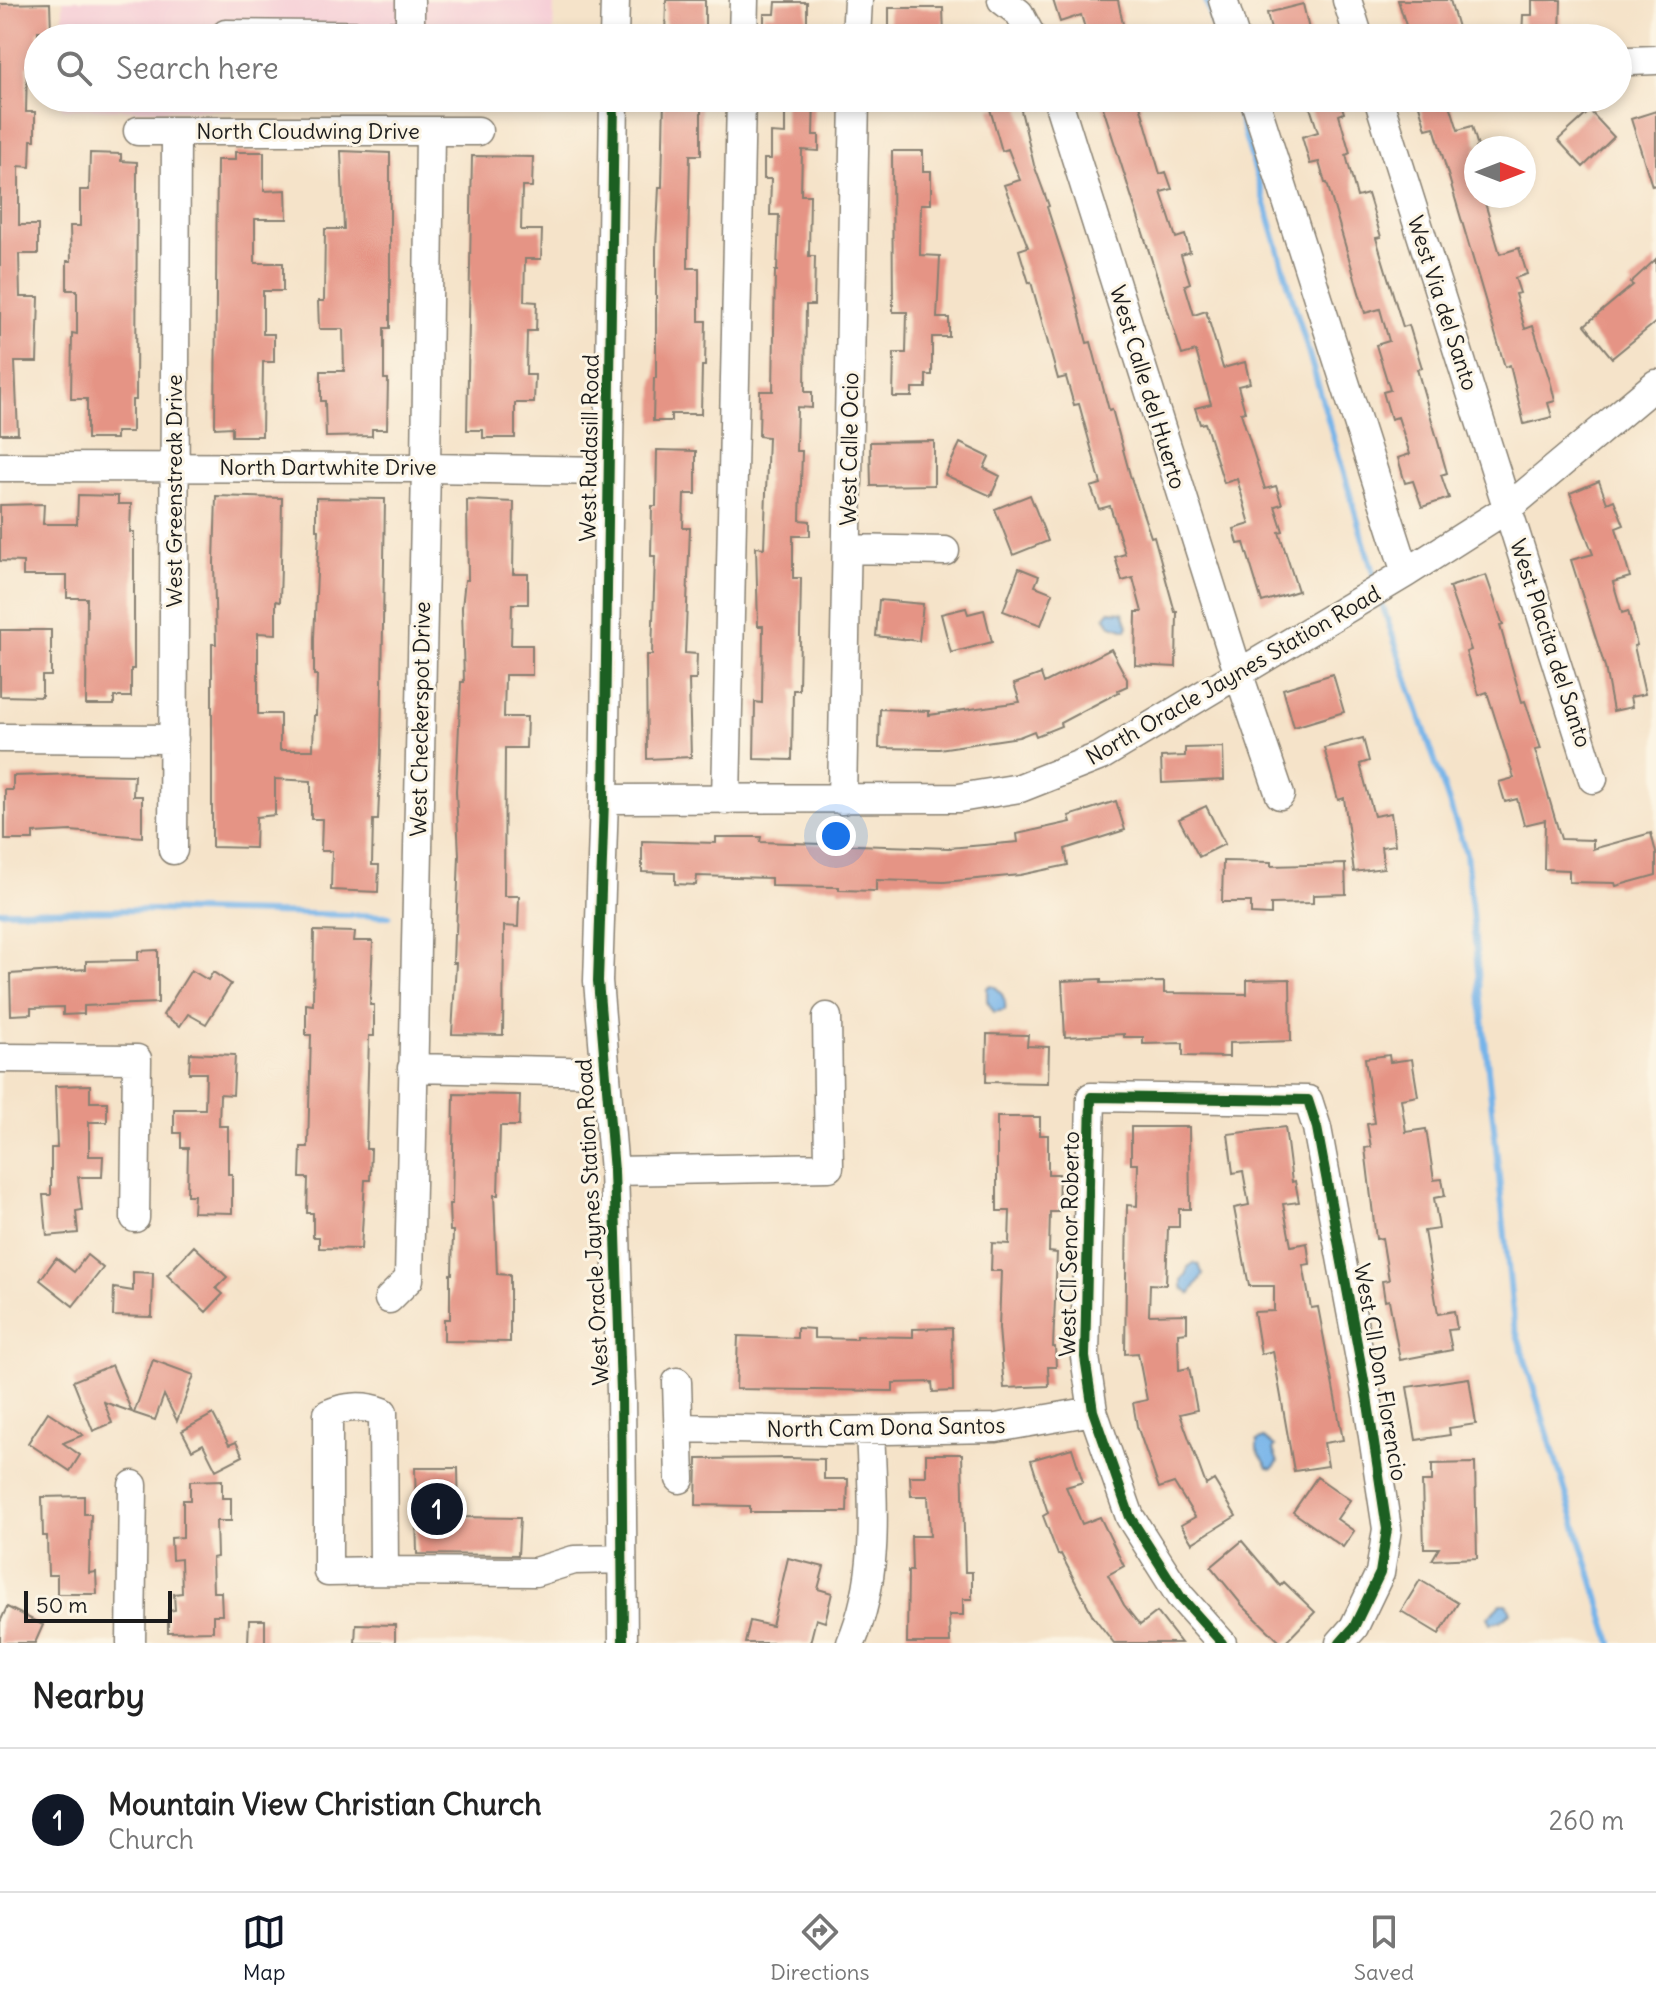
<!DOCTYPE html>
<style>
body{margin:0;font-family:Delius,sans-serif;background:#f2f2f2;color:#222}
.compass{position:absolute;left:1464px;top:136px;width:72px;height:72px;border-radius:50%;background:#fff;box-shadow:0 4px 12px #0003;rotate:90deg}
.scale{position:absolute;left:24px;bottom:20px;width:148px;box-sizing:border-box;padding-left:8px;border:4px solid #1c1c1c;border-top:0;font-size:22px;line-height:28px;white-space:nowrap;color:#1c1c1c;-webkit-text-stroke:6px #fcf5e5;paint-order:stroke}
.you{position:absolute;left:836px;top:836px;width:28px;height:28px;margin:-20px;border:6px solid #fff;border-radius:50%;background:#1a73e8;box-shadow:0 0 0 12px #1a73e833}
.badge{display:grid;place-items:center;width:52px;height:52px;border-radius:50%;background:#111827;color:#fff;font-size:26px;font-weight:700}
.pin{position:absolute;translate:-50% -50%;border:4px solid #fff;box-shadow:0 2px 8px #0006}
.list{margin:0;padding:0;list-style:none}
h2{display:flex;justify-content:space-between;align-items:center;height:104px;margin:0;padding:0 32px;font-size:34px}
h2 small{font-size:26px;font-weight:400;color:#767676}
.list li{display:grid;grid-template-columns:52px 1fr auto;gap:24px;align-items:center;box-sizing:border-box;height:144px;padding:0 32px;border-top:2px solid #e0e0e0}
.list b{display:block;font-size:30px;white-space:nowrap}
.list p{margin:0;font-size:26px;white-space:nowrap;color:#767676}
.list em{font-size:26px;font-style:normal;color:#767676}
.icon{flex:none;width:44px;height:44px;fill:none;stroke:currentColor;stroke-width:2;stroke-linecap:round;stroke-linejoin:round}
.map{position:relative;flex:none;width:1656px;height:1643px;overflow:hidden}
.search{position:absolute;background:#fff;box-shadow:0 4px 12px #0003;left:24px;right:24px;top:24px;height:88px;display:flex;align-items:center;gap:20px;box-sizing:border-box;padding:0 28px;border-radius:44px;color:#767676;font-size:30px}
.sheet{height:248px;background:#fff}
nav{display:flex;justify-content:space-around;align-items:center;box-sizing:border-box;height:112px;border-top:2px solid #e0e0e0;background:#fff;font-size:22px;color:#767676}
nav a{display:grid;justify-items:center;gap:4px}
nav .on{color:#111827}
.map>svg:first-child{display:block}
.built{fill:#f6cfd7}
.water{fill:#76b4e9;stroke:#496882;stroke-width:2}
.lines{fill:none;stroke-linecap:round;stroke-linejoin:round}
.stream{stroke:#76b4e9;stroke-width:6}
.building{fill:#e59485}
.minor-casing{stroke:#888072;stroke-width:31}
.minor{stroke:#fff;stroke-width:28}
.cycleway-casing{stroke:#fcf5e5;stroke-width:15}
.cycleway{stroke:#1b5e20;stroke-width:10}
.labels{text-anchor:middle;stroke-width:6;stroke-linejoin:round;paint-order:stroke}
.street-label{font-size:22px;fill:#1c1c1c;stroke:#fcf5e5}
</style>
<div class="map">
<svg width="1656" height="1643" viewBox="0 0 1656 1643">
<rect width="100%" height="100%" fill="#fcf5e5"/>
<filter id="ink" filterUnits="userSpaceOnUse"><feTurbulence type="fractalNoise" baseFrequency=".0125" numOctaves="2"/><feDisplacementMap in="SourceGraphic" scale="16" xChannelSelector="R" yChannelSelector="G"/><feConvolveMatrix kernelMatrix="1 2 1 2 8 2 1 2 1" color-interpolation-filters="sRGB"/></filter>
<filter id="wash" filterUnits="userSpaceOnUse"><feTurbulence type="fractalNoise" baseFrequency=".006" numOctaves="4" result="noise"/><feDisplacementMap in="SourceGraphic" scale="32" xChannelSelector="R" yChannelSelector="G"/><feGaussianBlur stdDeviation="1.8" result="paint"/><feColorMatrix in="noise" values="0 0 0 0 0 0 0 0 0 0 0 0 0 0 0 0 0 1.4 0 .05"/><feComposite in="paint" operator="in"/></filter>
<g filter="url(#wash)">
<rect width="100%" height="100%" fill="#f5e3c9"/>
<path class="built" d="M63,0H554L553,38H63Z
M62,98H551V112L62,109Z"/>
<path class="water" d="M1109,611L1123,612L1128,626L1126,630L1111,625L1105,617Z
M990,985C1000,987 1007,1000 1005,1010L994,1012L987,1001V988Z
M1194,1263L1199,1265L1203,1275L1190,1294L1182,1288V1279L1187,1274L1188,1267Z
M1264,1438L1275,1447L1273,1450L1278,1462L1273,1468L1268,1467L1257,1450V1441Z
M1501,1604H1507L1511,1612L1500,1621L1491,1623L1488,1617Z"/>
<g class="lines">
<path class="stream" d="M1206,0L1217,38
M1234,98L1376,583
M1380,598L1466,853L1514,1324L1612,1643
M0,911L154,910L389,916"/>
</g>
<g id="blocks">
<path class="building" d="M666,0H705V38H665Z
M1053,0H1118L1124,29L1088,38L1081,15L1060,22Z
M1398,0H1450L1461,38H1410Z
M1532,0H1561L1560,38H1522L1523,15H1532Z
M776,2H807V38H764V14H775Z
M50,3L51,31H38V61H32V66H27L26,112H35V140H31L30,167L19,166V225H38V254H19L20,297H39L37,362H15L18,434H0V4Z
M1303,4L1311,38H1273L1267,13Z
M889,8H943L944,36L889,37Z
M664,98H701V155H690L688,248V268H699V321H706L705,366H702L701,414H671V421H653L654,378H656V248L659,187H662Z
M785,98H814L813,135H819V151L802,150L801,195H810L809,256H815L814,305H806L805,392H812V408L797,407L796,451H802L800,520L810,521V536H793V578H801L799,690H793L792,760L754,759L755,702L762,703L763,626H758L756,547L764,548L768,437L759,436L760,391H773L775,271H777L779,215H770L771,179H764V159H771V133L785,134Z
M1100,98H1138L1160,174L1166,172L1172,189L1161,192L1176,238L1185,235L1190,252L1181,255L1190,283L1185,285L1194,315L1206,311L1223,368L1245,362L1250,383L1238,386L1245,412L1241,413L1265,489L1276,486L1282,504L1275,506L1283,531L1279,532L1298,591L1262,602L1244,543L1238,544L1234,529L1250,524L1237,479L1224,483L1205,423L1200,424L1195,408L1211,404L1196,351L1182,355Z
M1307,98H1339L1344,113L1339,115L1350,153L1346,155L1357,197L1368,194L1381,237L1376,238L1403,327L1409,325L1422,368L1417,369L1447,473L1441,475L1449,498L1422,507L1413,481L1405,483L1398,458L1410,454L1398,417L1391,419L1383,392L1390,390L1376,345L1389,341L1380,309L1365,313L1327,183H1325L1319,162L1310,164L1302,137L1318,132Z
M1417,98H1448L1458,130L1472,126L1478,147L1476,148V196H1483L1500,254L1519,248L1527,274L1515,278L1520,293L1515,294L1525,329L1533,326L1551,384L1555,401L1548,403L1552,417L1524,424L1510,365L1505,367L1434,127L1426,129Z
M1019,102L1034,165L1049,206L1047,207L1072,285L1087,343L1091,342L1109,410L1112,409L1130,475L1151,537L1154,536L1175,612H1177L1176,667L1135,665L1136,612H1142L1133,578L1122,581L1115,557L1125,554L1110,506L1099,509L1091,487L1101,484L1079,404L1074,405L1066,377L1058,379L1031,282L1029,283L1019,250L1028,247L1004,185L1020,180L1008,149L1002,151L990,109Z
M1590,111L1614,137L1583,167L1558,140Z
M1656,111V185L1652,186L1631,119Z
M341,151L390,153V328H384V379H388L387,429H372V436L326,437L325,401H321V371H344L343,329H319L318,301H324L325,229H344Z
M892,151H923V171H931V204H921L920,255L940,256L937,318H949V337H932V375H926V388H912V397H893L894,353H906L907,312H893Z
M235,152H264V191L286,190L287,219H255V263H283V291H263V334H274V362H263L262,436H232V427L215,428L217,160H235Z
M90,153L121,154V161L137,162L136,400H132V432H116V439H87V399H71L72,333L77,334V290H67V261H71L70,226H80V190H89Z
M472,156L533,157L532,187H522L521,230H542L541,259H525L524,301L537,302L536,331H527L526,375H535L534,403H515V438H483V430H467Z
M1656,259V322L1612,358L1585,325L1633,285L1630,283Z
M934,441V485L871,486L870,442Z
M960,443L989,457L984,468L1000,476L991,496L945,475Z
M657,450L696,451V494H684L683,528H690L685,653L697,654L696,680H689L691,757L647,759L646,655H652L655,556H651L652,506H656Z
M1599,481L1607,503L1614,500L1624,525L1616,528L1630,577L1613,582L1622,613L1628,611L1637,645L1634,646L1645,694L1630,697L1632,707L1613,711L1605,667L1571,560L1593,554L1570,493Z
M78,495L118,496V504H131L130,532H134V669H131V697H114V705H86L87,598H67V576H23V562L0,561V505L44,504L43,524H77Z
M1030,495L1048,541L1013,555L995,509Z
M216,496L282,498L281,565L280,602L276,601V634L258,633V714H280V750H313L314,715H316L317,675H314V638L319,530H316V498L385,499L381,749L378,820H373L372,865H379L378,892L331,890L332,851H321L322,819H311V781L275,779V815L256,817L255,848L212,847V644H216L214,563Z
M467,500L514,502L513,574H528V604H512L511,645H532V675H505L504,717H527L526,748H505L504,896H519L518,927L504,926L503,1035L452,1034L456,963H453L454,934H456L459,855L456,791L461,682H464L462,607L465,580H468Z
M1019,568L1039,576L1035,586L1053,593L1041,625L1003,611Z
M1486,575L1503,625L1500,626L1522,702L1525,701L1541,749L1535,750L1561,839L1593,840V849L1651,833L1656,853V875L1616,886L1615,883L1569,882V870L1544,869L1545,820L1524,825L1517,799L1505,802L1499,782L1514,778L1487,692L1479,695L1466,652L1471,650L1449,587Z
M879,600L923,604L919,641L876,636Z
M966,608L968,614L984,610L992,642L951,653L941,614Z
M0,630H51V676H42V697L0,696Z
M1111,649L1127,679V686L1118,690L1119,692L1060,723L1061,726L1036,736L1034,731L1019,737L939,749L879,748L880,709L929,711V715L1020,702L1014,684L1041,674L1044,683Z
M1333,674L1344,712L1294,727L1283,689Z
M1363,738L1369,761L1360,764L1374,816L1391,813L1395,845L1381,847L1384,868L1354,872L1344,798L1338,800L1324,748Z
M1223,747L1224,780L1162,783L1161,757L1185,756V748Z
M78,774L134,775L133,796H142V837L71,831L33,833V840H5V790H13V776Z
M1116,801L1125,830L1065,849L1068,865L1020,875L944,882L876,880V891L839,890V887L771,886V878L697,876L696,885L675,884V873L642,872V841L716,843V837H761L760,842L949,848L1018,842L1017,834L1071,822L1069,816Z
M1206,806L1225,844L1199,857L1179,819Z
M1223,861L1271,862V866L1345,864L1346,894L1313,895V903L1271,904V915L1251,914V902H1222Z
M314,931L355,932L354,941H373L370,1005H374V1036H369L366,1149H371L370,1180H365L361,1249L319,1248V1237H313V1213H307L308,1178H300L301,1147H308L311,1035H306V1004L313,1005Z
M158,950V1003L84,1006V1014L63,1015V1007L31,1008V1014L11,1015L10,974L86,969V961L138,960V951Z
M191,970L208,980L213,972L231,984L206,1024L188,1014L180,1026L163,1015Z
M1101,979V983L1164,982V993L1247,994V980L1290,979L1291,1041L1229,1043V1057L1183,1056V1043L1143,1044V1037H1124V1034L1065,1037L1062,981Z
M987,1034L1028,1035L1027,1046L1049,1047L1048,1083L986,1082Z
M190,1053L235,1055L233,1095L220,1094L219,1126H228V1174H232V1213L193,1212L194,1195H187L188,1148H181V1133H174V1109H205L206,1073H189Z
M1389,1055L1390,1062L1412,1059L1418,1096L1401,1099L1406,1132L1426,1129L1434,1180L1442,1179L1445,1196L1434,1198L1439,1229L1424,1231L1438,1314L1454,1311L1457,1329L1448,1330L1452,1350L1400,1360L1389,1300L1385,1301L1382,1281L1389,1280L1382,1238L1376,1239L1365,1148L1371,1147L1367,1124L1374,1123L1365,1058Z
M90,1085V1102H107V1122H89V1156H103L102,1177H78L82,1210L76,1211L78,1233L47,1236L43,1195H51V1148H57L55,1086Z
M454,1094L520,1095L519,1126H500L498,1195H494L497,1274L510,1275V1342L444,1341V1319H450V1274H452L453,1231H450L449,1204H452Z
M997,1117H1040V1135H1048V1174H1059L1058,1212H1050L1049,1252L1057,1253L1053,1347H1055L1056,1367H1048L1049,1386L1004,1388L999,1328L1001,1271H991L992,1243L1009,1244L1010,1211H997Z
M1131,1127H1189L1190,1209H1179V1227H1168L1166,1285L1150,1284L1149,1315L1187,1314V1332L1178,1333L1179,1370L1189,1368L1197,1410L1180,1414L1206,1485L1214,1480L1236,1516L1192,1543L1181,1525L1195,1517L1174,1483L1159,1488L1137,1426L1133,1403L1147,1400L1138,1353L1125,1354L1127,1205L1137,1206L1138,1164H1131Z
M1285,1127L1292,1182L1295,1181L1299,1202L1283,1204L1291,1246L1307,1243L1310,1264L1303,1265L1311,1308L1318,1307L1343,1440L1324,1443L1328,1466L1294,1471L1273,1351L1261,1354L1254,1312L1274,1311V1286H1249L1234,1208L1249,1205L1243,1171L1233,1173L1228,1134Z
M194,1246L227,1277L216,1288L223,1294L206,1312L167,1275Z
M87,1255L103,1268L73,1306L40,1280L56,1258L74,1272Z
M133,1272L153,1273L152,1317L113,1316L114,1288L133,1291Z
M797,1328L814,1329V1338L857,1339V1336L913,1337V1329L952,1328L953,1391L933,1392L932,1382L893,1383V1391L736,1389L738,1336L797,1338Z
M153,1360L194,1375L177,1421L164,1395L155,1420L134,1413Z
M112,1365L132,1412L104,1402L112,1423L93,1431L73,1381Z
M1469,1378L1476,1424L1449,1428L1450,1435L1416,1440L1407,1387Z
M48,1412L83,1435L63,1443L80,1455L70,1471L28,1443Z
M213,1414L229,1445L236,1442L243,1456L216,1470L203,1444L192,1450L182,1431Z
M1072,1448L1083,1482L1066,1487L1082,1524L1100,1517L1124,1566L1108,1575L1124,1605L1140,1625L1157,1612L1181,1643H1114L1093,1616L1061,1554L1058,1555L1043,1516L1048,1513L1031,1460Z
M926,1454H962L965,1572H972V1599H963V1615H949L950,1643H907L908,1571H912L911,1536H930L928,1496H911L910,1476H926Z
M787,1458L824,1459V1479H848L847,1512H750V1506L696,1505L697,1459Z
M1475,1463L1477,1558L1432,1560L1439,1548H1424L1422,1482H1432V1464Z
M415,1468H458L459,1517L520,1518L518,1555L417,1554Z
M1317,1477L1350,1500L1337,1519L1354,1531L1343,1547L1293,1512Z
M222,1480V1498H231V1521H216L217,1557L212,1558L213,1592H221L222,1615H213V1631L168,1632V1611L175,1610L174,1594L182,1593L181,1559L172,1560L171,1538L183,1537V1500H190V1481Z
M84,1496V1514H91L89,1573L96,1572L97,1594H57V1575H48L47,1536H43L42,1497Z
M1242,1541L1280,1586L1284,1582L1315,1612L1285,1643H1281L1242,1605L1211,1567Z
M788,1558L824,1567L818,1589L832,1593L825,1622L816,1619L810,1643H745L750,1621L772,1626Z
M1420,1580L1458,1603L1439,1634L1401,1611Z
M7,1607L43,1625L35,1643H0V1622Z
M249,1620H265V1643H248Z
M356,1624L395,1625V1643H355Z"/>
</g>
</g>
<g filter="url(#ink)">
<use href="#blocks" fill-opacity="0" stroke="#888072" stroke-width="2"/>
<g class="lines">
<defs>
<path id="minor" d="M1002,0L1019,13L1032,38
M1223,0L1235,38
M1347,0L1359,38
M224,38L226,34L410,36
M410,38V0
M614,38L615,0
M743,38L744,0
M856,38L858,0
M1630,61L1656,60
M614,98L604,799L598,981L614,1171L621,1392L623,1643
M1057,98L1239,675L1280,795
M1254,98L1406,573
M1378,98L1593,779
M138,131H478
M0,467L426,468L608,471
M848,549L945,551
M0,738L174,739
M604,799L959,798L1020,788L1101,756L1406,573L1508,508L1656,384
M726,800L741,98
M842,800L855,98
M173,850L176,131
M0,1058L137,1059L135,1218
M412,1068L606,1072
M614,1171L829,1167L827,1017
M389,1299L409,1279L426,468L430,131
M677,1382L680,1479
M679,1428L830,1431L996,1428L1093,1411
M384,1571L328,1572V1414C345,1406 365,1405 383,1412L384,1571L535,1572L574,1560L622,1559
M131,1643L133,1485
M851,1643C880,1575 873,1503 870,1431
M1222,1643L1180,1596L1130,1517L1093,1411L1085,1357L1091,1097L1308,1100L1317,1128L1367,1397L1387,1529L1380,1573L1354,1627L1340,1643"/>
</defs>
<use href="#minor" class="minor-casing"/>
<use href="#minor" class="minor"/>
<defs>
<path id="cycleway" d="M614,98L604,799L598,981L614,1171L621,1392L623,1643
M1222,1643L1180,1596L1130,1517L1093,1411L1085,1357L1091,1097L1308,1100L1317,1128L1367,1397L1387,1529L1380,1573L1354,1627L1340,1643"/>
</defs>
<use href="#cycleway" class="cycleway-casing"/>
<use href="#cycleway" class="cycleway"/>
</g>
</g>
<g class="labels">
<g class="street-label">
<text x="308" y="139">North Cloudwing Drive</text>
<text transform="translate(1443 303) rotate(72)" y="8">West Via del Santo</text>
<text transform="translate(1148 387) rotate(73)" y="8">West Calle del Huerto</text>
<text transform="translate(589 448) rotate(-89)" y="8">West Rudasill Road</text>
<text transform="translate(849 449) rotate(-89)" y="8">West Calle Ocio</text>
<text x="328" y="475">North Dartwhite Drive</text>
<text transform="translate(174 491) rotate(-90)" y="8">West Greenstreak Drive</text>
<text transform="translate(1551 643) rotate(72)" y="8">West Placita del Santo</text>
<text transform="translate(1233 675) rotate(-30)" y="8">North Oracle Jaynes Station Road</text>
<text transform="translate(420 719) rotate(-89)" y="8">West Checkerspot Drive</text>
<text transform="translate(592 1222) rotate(-93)" y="8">West Oracle Jaynes Station Road</text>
<text transform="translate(1069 1244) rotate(-89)" y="8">West Cll Senor Roberto</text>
<text transform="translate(1381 1372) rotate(80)" y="8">West Cll Don Florencio</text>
<text transform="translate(886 1427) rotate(-1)" y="8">North Cam Dona Santos</text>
</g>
</g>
</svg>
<svg class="compass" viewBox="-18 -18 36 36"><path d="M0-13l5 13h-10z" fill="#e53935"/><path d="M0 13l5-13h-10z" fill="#767676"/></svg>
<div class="scale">50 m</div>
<div class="you"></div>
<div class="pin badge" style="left:437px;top:1509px">1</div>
<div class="search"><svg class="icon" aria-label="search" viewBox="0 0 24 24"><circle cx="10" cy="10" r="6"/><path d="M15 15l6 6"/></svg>Search here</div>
</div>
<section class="sheet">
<h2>Nearby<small></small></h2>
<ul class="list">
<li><span class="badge">1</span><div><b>Mountain View Christian Church</b><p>Church</p></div><em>260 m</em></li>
</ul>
</section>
<nav>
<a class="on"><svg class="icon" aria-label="map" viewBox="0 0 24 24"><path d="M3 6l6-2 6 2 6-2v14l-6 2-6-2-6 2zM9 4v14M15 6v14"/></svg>Map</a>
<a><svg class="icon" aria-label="directions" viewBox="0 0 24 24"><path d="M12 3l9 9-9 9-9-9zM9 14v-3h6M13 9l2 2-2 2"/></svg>Directions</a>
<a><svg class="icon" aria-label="saved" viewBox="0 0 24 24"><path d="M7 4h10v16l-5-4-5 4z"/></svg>Saved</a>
</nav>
